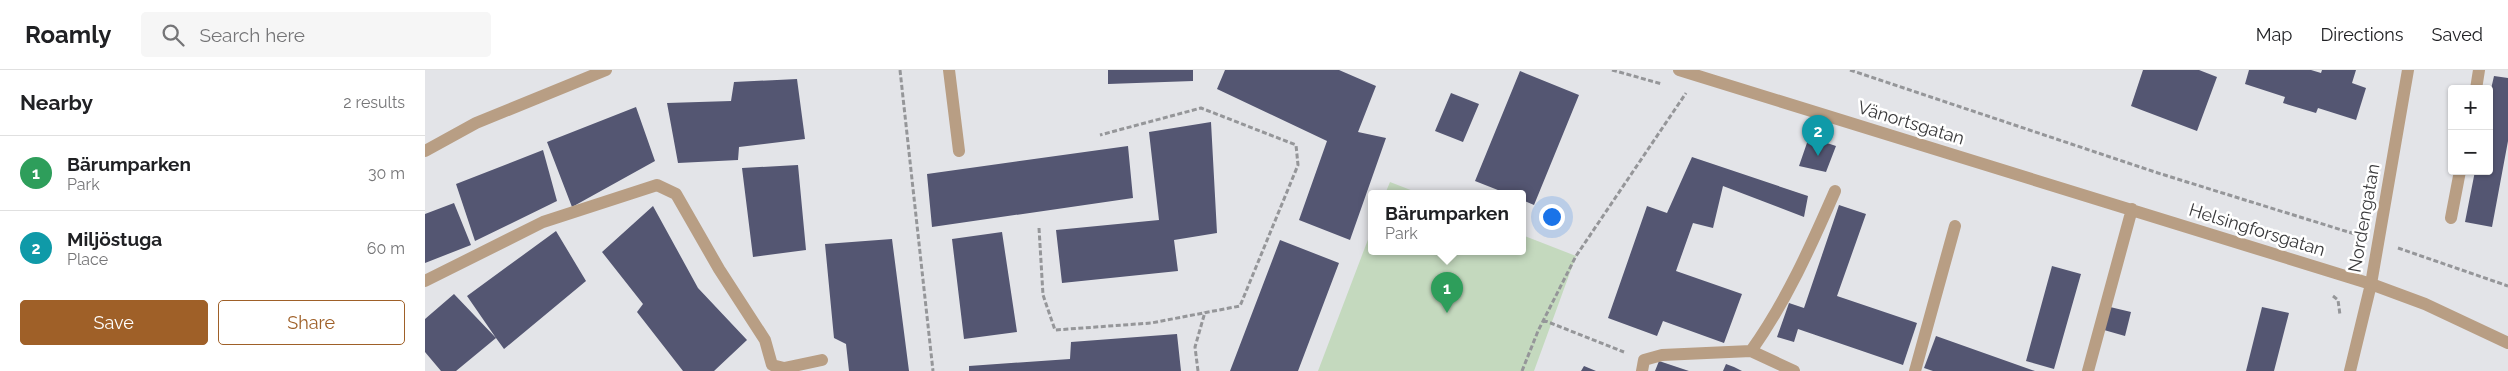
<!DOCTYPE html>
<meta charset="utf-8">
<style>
body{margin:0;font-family:Raleway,sans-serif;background:#f6f6f6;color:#202124}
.controls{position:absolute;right:15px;top:15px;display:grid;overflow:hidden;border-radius:5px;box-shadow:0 1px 4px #0004}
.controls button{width:45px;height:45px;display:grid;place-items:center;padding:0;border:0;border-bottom:1px solid #e0e0e0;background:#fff;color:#202124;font:25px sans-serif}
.you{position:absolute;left:1126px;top:146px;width:18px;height:18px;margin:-12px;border:4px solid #fff;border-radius:50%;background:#1a73e8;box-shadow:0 0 0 8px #1a73e833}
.badge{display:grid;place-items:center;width:32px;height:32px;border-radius:50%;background:#9f6028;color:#fff;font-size:16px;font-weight:700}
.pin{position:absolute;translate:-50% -41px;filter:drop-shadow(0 1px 2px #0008)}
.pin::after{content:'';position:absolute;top:26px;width:18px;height:15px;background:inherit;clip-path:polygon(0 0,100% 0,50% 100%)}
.popup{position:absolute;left:943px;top:120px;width:158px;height:65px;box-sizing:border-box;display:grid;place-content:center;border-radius:5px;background:#fff;filter:drop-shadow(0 1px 4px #0005);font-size:16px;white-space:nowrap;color:#757577}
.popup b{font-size:19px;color:#202124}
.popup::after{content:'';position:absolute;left:50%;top:100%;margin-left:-10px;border:10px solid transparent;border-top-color:#fff}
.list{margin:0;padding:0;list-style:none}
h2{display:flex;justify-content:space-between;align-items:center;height:65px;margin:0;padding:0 20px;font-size:21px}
h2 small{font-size:16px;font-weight:400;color:#757577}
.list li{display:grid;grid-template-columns:32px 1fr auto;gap:15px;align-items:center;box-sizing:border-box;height:75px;padding:0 20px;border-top:1px solid #e0e0e0}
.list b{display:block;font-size:19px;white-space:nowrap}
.list p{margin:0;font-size:16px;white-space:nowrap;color:#757577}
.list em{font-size:16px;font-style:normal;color:#757577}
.actions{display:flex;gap:10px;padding:15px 20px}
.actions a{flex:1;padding:11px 0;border:1px solid #9f6028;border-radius:5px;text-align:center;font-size:18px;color:#9f6028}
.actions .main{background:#9f6028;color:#fff}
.icon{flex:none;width:28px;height:28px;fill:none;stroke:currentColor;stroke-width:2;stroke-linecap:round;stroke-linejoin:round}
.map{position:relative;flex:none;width:2083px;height:301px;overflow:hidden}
header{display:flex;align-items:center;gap:30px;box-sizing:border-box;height:70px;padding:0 25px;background:#fff;border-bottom:1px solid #e0e0e0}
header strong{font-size:24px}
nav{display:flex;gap:28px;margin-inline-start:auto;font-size:18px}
.search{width:350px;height:45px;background:#f6f6f6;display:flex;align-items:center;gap:12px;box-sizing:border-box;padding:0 18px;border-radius:5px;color:#757577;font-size:19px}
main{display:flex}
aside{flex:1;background:#fff}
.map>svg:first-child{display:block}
.green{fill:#c4d9be}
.building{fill:#545672}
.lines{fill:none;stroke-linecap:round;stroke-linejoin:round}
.path{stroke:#959699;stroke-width:3;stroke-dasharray:5 2.5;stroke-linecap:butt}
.minor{stroke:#b89e84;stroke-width:12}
.labels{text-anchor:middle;stroke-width:5;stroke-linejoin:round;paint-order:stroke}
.street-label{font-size:18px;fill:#3a3a3c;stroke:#fff}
</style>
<header>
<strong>Roamly</strong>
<div class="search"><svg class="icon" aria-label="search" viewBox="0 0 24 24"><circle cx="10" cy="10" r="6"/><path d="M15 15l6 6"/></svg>Search here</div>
<nav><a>Map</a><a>Directions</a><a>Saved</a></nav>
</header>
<main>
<aside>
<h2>Nearby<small>2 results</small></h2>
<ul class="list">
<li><span class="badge" style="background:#2e9e5b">1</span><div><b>Bärumparken</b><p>Park</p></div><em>30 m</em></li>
<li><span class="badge" style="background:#0f9aa8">2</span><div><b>Miljöstuga</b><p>Place</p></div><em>60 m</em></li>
</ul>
<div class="actions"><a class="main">Save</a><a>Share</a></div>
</aside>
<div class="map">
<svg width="2083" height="301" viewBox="0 0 2083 301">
<rect width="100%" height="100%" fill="#e3e4e8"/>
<path class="green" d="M965,112L996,124H960Z
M947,159V182H1097V165L1151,186L1109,301H893Z"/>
<path class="building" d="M683,0H768V11L683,14Z
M800,0H914L951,16L933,62L961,68L925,170L874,150L902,71L792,19Z
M1718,0H1774L1792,7L1772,61L1706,36Z
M1824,0H1886L1896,3L1897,0H1931L1927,13L1941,18L1931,50L1893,38L1891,43L1858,33L1860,27L1820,14Z
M1095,1L1154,25L1109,135L1097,130V124H1083L1050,111Z
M2069,6L2083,8V71L2067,157L2040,152L2050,101H2064V28Z
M372,9L380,69L314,77L313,90L253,93L242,33L306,31L309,12Z
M1026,23L1054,34L1038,72L1010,61Z
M211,37L230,91L147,137L122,72Z
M786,52L792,163L749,170L753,201L637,213L631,160L734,150L724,62Z
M1384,67L1411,76L1401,102L1374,96Z
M703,76L708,128L507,157L502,104Z
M118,80L132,131L50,171L31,114Z
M1267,87L1383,126L1379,147L1298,116L1288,158L1268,153L1251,201L1317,224L1299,273L1238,251L1232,266L1183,248L1222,136L1242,143Z
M373,95L381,180L328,187L317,98Z
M29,133L46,175L0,193V144Z
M1414,135L1441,144L1412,226L1492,253L1478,295L1373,259L1369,272L1352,267L1364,233L1379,238Z
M228,136L273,218L322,270L289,301H258L212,242L218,234L177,182Z
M131,161L161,211L79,279L71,268L31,301H16L0,282V249L29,224L71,268L42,226Z
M577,162L592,262L539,269L527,169Z
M467,169L484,301H424L421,274L409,268L400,174Z
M855,170L914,193L873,301H805Z
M1627,196L1656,204L1629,299L1601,291Z
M1685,237L1706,242L1700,266L1679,260Z
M1837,237L1864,243L1849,301H1821Z
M752,264L756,301H544V296L645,289L646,272Z
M1511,266L1610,301H1508L1499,298Z
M1234,291L1264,301H1230Z
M1301,294L1309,297L1317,301H1298Z
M1159,296L1171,301H1156Z"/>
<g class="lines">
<path class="path" d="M475,0L508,301
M1187,0L1237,14
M1425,0L1733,103L1933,165
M614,158L618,225L630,260L726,253L815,236L873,95L871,75L776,38L675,65
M1973,178L2083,216
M1908,226L1913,230L1915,245
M1118,250L1199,282
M773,301L770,277L780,242
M1097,301L1113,261L1151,186L1261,23"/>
<path class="minor" d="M524,0L534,81
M1254,0L1946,214L2000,234L2083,273
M2051,19L2054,0
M0,81L51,53L181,0
M2026,148L2035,101
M0,211L118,152L232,115L251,124L294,199L340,270L347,295L359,298L397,290
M1326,281C1362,230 1385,178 1410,121
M1217,301L1219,290L1237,285L1326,281L1369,301
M1490,301L1530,156
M1663,301L1707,139
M1925,301L1946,214L1983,0"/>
</g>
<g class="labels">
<g class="street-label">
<text transform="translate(1486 53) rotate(17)" y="6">Vänortsgatan</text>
<text transform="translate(1939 148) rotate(-80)" y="6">Nordengatan</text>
<text transform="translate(1832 160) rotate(17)" y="6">Helsingforsgatan</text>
</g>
</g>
</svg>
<div class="controls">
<button>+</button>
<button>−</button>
</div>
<div class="you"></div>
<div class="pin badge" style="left:1022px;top:243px;background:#2e9e5b">1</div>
<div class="popup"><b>Bärumparken</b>Park</div>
<div class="pin badge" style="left:1393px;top:86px;background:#0f9aa8">2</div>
</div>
</main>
